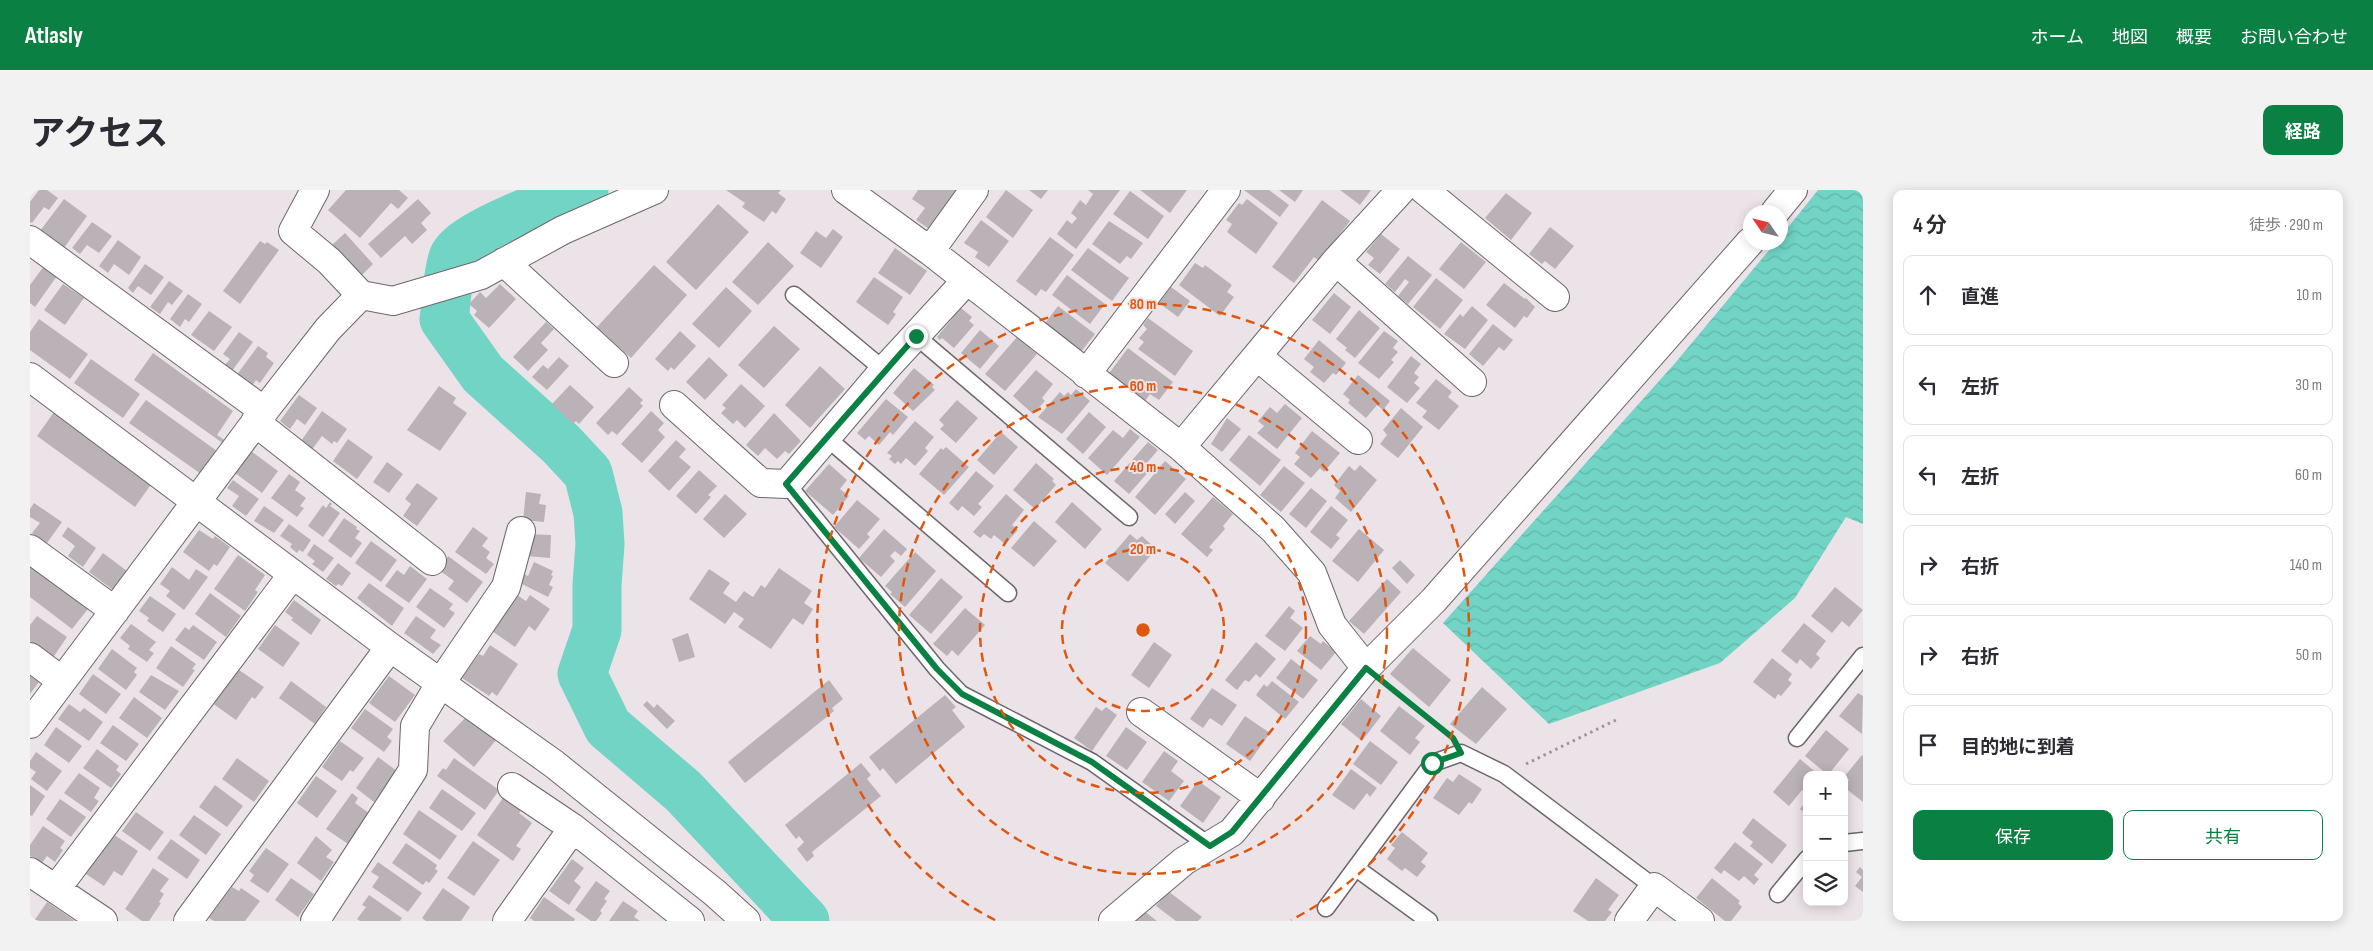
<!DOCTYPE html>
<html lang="ja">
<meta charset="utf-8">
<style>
body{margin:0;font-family:"Sofia Sans Condensed","Noto Sans JP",sans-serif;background:#f2f2f3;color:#2b2b33}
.controls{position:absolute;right:15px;bottom:15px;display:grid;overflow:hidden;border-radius:10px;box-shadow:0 2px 12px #0003}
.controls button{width:45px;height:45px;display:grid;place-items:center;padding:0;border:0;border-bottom:1px solid #e1e1e2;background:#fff;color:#2b2b33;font:25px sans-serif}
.compass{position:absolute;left:1713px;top:15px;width:45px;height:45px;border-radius:50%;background:#fff;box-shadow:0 2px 12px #0003;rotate:305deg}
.stop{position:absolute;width:15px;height:15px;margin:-11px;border:4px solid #0b8043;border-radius:50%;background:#fff}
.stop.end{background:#0b8043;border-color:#fff;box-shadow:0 1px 5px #0008}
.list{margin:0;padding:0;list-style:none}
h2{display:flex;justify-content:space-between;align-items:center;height:65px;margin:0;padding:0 20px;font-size:21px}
h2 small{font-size:16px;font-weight:400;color:#7c7c81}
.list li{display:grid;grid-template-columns:32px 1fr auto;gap:15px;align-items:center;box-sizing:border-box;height:80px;margin:0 10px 10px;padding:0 10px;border:1px solid #e1e1e2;border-radius:10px}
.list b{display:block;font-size:19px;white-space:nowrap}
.list em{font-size:16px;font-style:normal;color:#7c7c81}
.actions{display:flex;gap:10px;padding:15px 20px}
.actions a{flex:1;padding:11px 0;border:1px solid #0b8043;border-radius:10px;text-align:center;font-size:18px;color:#0b8043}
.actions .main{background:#0b8043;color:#fff}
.icon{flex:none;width:28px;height:28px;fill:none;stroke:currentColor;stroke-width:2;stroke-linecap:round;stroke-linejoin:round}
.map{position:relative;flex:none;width:1833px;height:731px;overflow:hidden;border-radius:10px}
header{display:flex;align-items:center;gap:30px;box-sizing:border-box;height:70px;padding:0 25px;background:#0b8043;color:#fff}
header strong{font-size:24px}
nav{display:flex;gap:28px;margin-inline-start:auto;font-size:18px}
.intro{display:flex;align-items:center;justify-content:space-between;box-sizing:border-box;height:120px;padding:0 30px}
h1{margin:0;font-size:35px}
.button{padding:12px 22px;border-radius:10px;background:#0b8043;color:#fff;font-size:18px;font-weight:700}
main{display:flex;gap:30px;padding:0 30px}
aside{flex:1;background:#fff;border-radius:10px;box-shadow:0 2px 12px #0003}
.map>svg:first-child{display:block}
.water{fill:url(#water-waves)}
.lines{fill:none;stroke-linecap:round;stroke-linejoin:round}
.river{stroke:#71d4c5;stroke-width:49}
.building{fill:#bbb2b8}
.lane-casing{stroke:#6e666c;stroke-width:19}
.street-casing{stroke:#6e666c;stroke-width:30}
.path{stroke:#9d969b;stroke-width:3;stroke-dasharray:2.5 4;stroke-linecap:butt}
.lane{stroke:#fff;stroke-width:16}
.street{stroke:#fff;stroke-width:28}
.route{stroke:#0b8043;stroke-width:6}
.ring{fill:none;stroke:#df570e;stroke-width:2.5;stroke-dasharray:9 6}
.centre{fill:#df570e;stroke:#ece3e9;stroke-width:2.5}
.ring-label{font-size:15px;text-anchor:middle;font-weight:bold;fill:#df570e;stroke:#ece3e9;stroke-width:4;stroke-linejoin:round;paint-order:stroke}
</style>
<header>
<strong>Atlasly</strong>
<nav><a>ホーム</a><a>地図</a><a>概要</a><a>お問い合わせ</a></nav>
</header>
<div class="intro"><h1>アクセス</h1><a class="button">経路</a></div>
<main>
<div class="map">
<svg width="1833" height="731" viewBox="0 0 1833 731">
<defs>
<pattern id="water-waves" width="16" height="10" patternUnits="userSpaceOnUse" patternTransform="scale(1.25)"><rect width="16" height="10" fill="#71d4c5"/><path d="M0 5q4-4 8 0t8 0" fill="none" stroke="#62b6aa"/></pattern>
</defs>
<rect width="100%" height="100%" fill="#ece3e9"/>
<path class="water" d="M1788,0H1833V334L1816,327L1765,408L1690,473L1519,534L1413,433L1646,172L1745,53L1750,52L1751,46Z"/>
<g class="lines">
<path class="river" d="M554,0C529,10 431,44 423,68C417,85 417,111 414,129L453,184L531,254L558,283L568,323L570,354L567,395V440L552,484L578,537L653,601L775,731"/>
</g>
<path class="building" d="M9,0H17L28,8L19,20L14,17L2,33L0,32V12Z
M316,0H369L378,8L368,19L361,13L330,48L298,20Z
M696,0H751L748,3L756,9L746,24L742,21L734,32L712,17L715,13Z
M888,0H927L899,39L886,30L895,18L882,9Z
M976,0L1003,20L983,48L956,27Z
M999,0H1018L1011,9Z
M1058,0H1090L1046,59L1027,44L1037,30L1042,34L1047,28L1041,23L1050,10L1056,15L1063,4Z
M1110,0H1157L1140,23Z
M1214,0H1239L1259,15L1250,27Z
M1249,0H1273L1265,12Z
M1310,0H1341L1330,15Z
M1100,1L1134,26L1118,49L1083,24Z
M1476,3L1502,23L1481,50L1455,28Z
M34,9L57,26L34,58L10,41Z
M388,9L401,23L391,33L397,40L382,54L375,46L351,68L338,54Z
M1217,9L1248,33L1226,64L1197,42L1202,34L1196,30L1209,13L1212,15Z
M1292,10L1320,31L1289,71L1284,67L1264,93L1242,77Z
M688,14L719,42L666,100L636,72Z
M951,30L979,51L959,77L945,67L948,62L934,53Z
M1079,31L1113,53L1101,69L1097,66L1090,74L1062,54Z
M62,32L82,46L69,63L57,55L50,64L42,58Z
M1520,37L1544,56L1525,79L1515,71L1512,74L1499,64Z
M803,39L813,47L791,78L770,63L786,41L796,48Z
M315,43L343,74L331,86L302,55Z
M1351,44L1370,59L1350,84L1338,75L1344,68L1336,62Z
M1020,47L1044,65L1016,102L1011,99L1006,106L986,91Z
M88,50L111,67L99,85L84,74L78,83L69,76Z
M230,51L235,54L237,52L249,60L210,114L193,101Z
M738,52L764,76L728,115L702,92Z
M1431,52L1456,72L1434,99L1409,79Z
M865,58L897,81L880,105L848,83Z
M1058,58L1099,88L1082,111L1041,80Z
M1378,66L1402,85L1378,114L1368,106L1379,92L1375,89L1365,102L1355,94Z
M1165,73L1173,78L1175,75L1202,95L1197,102L1204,107L1190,126L1149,95Z
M115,74L134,87L121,105L108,96L103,103L98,98Z
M624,75L657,105L601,168L567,137Z
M14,76L27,86L5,117L0,113V95Z
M1037,85L1075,114L1060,134L1022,105Z
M844,87L873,107L863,122L866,124L858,135L826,112Z
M1406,88L1433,110L1410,139L1383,117Z
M139,91L153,101L142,115L138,112L130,124L120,117Z
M1474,93L1495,109L1496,108L1505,117L1497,128L1494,126L1485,138L1456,115Z
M33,94L54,108L35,135L14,120Z
M470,94L486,109L459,138L444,125L447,121L439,114L450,102L456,108Z
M696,97L722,121L689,158L662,134Z
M1141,97L1160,111L1148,127L1129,113Z
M1304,103L1321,117L1300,144L1282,130Z
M158,104L172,114L159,132L155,129L150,137L140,129Z
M1028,116L1065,144L1050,163L1013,136Z
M1442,116L1458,130L1435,159L1414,144L1430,124L1433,127Z
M931,118L942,127L939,131L944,135L924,158L912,148L910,150L907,147Z
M1329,120L1350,138L1325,168L1315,160L1317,158L1306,149Z
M179,121L202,137L184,161L161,145Z
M1118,128L1163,161L1145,186L1108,159L1114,152L1109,148L1117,139L1113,135Z
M9,129L58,164L40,189L0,160V142Z
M516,132L524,139L511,153L518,160L498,181L483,167Z
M1463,134L1483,150L1474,161L1469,157L1453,176L1439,164Z
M744,136L770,159L734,198L708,175Z
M950,140L969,156L950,179L931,163Z
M650,141L666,156L644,180L641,177L638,181L625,169Z
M1354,141L1368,151L1363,158L1368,162L1361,170L1364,172L1349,189L1328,173Z
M209,142L223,152L202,181L194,176L200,169L193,164Z
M987,147L1007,164L975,201L955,184Z
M1289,150L1316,173L1306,185L1303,183L1294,193L1280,182L1284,177L1274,169Z
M228,156L238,163L236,167L244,173L230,193L226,190L221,197L206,186Z
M1098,158L1143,192L1129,210L1120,204L1115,211L1105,203L1103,205L1077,186Z
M123,163L203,221L187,245L196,251L194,254L104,190Z
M1381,166L1391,174L1384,183L1389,187L1384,193L1390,198L1377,213L1357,197Z
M529,167L539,176L517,200L502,187L513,175L518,179Z
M679,167L698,185L675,210L656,192Z
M61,169L110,204L93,228L44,193Z
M790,176L815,199L780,238L755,215Z
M884,178L904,195L902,197L905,200L883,221L863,203Z
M1006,180L1023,194L1012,208L1015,211L1003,224L983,206Z
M1328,185L1360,211L1353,220L1347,215L1336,228L1318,213L1320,210L1313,204Z
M1406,189L1422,202L1418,207L1429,216L1409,240L1392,227L1397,221L1386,213Z
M711,194L735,216L715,238L707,230L703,234L691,223L696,218L692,215Z
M540,195L564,217L549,234L546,231L543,234L522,214Z
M409,196L426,208L423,213L437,223L410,261L377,240Z
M599,197L613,210L610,213L613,216L587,245L582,241L578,245L566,233Z
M1046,199L1060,211L1032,244L1008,227L1030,202L1034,206L1038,202L1041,205Z
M269,205L287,218L275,235L267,229L260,239L250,231Z
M856,209L878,227L863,245L860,242L849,255L839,246L835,250L827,243Z
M116,210L187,261L171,284L99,233Z
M927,210L948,228L926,253L910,239L914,235L909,230Z
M1255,214L1272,228L1247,259L1227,243L1234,236L1228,231L1240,217L1247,223Z
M1371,218L1393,237L1368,268L1350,254L1357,245L1353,240Z
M292,221L317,239L307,253L304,251L302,254L292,246L281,261L271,251Z
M621,221L634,233L628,240L635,247L612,273L591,254Z
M24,222L122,293L105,317L7,246Z
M1059,222L1076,237L1053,264L1036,249Z
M744,223L771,251L759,264L755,261L747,269L735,258L728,266L716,255Z
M1197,228L1211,239L1192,262L1181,254Z
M885,231L904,247L895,258L898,261L885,276L876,268L871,274L868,271L865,274L859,269L862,266L857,263Z
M1100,239L1110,247L1077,285L1058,268L1083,240L1093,248Z
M1282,241L1310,263L1294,282L1290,278L1281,288L1264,274L1270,267L1265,263Z
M971,242L988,257L964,285L947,270Z
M1219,245L1251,270L1230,296L1199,270Z
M318,249L343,267L327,289L303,271Z
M646,250L656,259L649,267L661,277L639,301L618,281Z
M1118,252L1128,260L1116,274L1121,279L1099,304L1084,291Z
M916,257L939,277L914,305L889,284L911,258L913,260Z
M221,261L248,281L232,303L205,283Z
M1135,271L1156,289L1125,325L1105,307Z
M357,272L373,284L359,303L343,292Z
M1006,273L1024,289L1022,291L1026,295L1005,319L983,300Z
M799,274L817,290L810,299L819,306L803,325L775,301Z
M1330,275L1347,290L1321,322L1305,308L1310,301L1304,295L1319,276L1325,281Z
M1254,276L1275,293L1251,322L1230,305Z
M669,280L687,296L678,305L681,307L666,324L646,306Z
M946,281L964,296L948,314L952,317L944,326L932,316L928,321L919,313Z
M259,284L270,292L265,300L276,308L270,316L274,318L267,327L241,308Z
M203,290L229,309L216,326L202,316L209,306L197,298Z
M387,293L408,308L387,336L373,326L381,314L375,309Z
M1281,298L1297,311L1276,338L1259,324Z
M496,302L511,304L509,314L516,315L514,332L493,330Z
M1155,302L1165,311L1145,334L1135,324Z
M695,304L717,324L694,348L673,329Z
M976,304L994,320L982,335L988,340L975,354L964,345L961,349L954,344L950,348L943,342Z
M1183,307L1203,324L1193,336L1195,339L1179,357L1183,360L1177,367L1151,344Z
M827,310L850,329L837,344L840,347L829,359L804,337Z
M300,312L302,314L300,316L310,323L293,347L278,336L293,315L296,318Z
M1042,312L1072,339L1055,359L1025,332Z
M4,313L32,332L17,353L2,343L10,333L0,327V319Z
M234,316L254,330L244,343L224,331Z
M1301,316L1318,330L1306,345L1310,348L1301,359L1280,342Z
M314,328L327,337L326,339L330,341L325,348L332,353L321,368L298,351Z
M1004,331L1027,351L1004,377L981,358Z
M259,334L281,350L273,362L269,360L267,363L260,357L262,354L250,346Z
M38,337L66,358L53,377L38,366L45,356L32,346Z
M443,337L458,348L452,356L460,362L456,368L464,374L456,384L425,362Z
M854,339L877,359L871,366L865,361L860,366L865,371L851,387L829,368Z
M1329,339L1354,360L1328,392L1302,371Z
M169,340L183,349L185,346L200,357L187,376L184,374L179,381L153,362Z
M498,344L521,345L520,368L497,366Z
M1100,344L1107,350L1112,346L1126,359L1098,392L1075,373Z
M341,351L367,370L351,392L325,373Z
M284,354L304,368L293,382L282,374L285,371L277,365Z
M885,362L906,381L875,417L860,404L862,402L855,396Z
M73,363L97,381L83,400L59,382Z
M208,365L235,385L225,400L228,402L215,421L184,399Z
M418,366L453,392L437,413L418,399L424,391L409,380Z
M1370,370L1385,385L1377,394L1362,378Z
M504,372L523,381L521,385L523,386L519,395L523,397L518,407L490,393L494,384L498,386Z
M308,373L321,383L312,396L308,394L306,396L296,389Z
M0,375L58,419L42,439L0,407Z
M380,376L397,389L379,413L355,396L367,380L374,385Z
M142,377L159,390L166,379L178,387L154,420L136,406L140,401L130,394Z
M749,378L782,401L774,413L783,419L773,435L763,428L741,459L708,437L714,429L704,422L695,434L659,409L679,379L700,393L693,403L706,412L714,401L723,407L731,395L735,398Z
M911,388L933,407L901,444L879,425Z
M1357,389L1371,402L1334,444L1319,431Z
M339,393L374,418L362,436L327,408Z
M1805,397L1833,420L1819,437L1812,431L1802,443L1781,426Z
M400,398L423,414L419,419L425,423L414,438L386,417Z
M180,403L211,426L196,447L165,424Z
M487,405L496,411L500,405L520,419L505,441L499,436L485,457L462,441Z
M120,406L146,424L133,442L117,431L119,428L109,421Z
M264,410L291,430L281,445L261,430L263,428L255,422Z
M1259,416L1265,421L1260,428L1273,438L1255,461L1235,446Z
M935,418L955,435L928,466L922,460L917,466L903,454Z
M7,426L37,447L22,469L0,451V435Z
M386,426L406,440L400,448L411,455L403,464L374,443Z
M1774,433L1796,451L1786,464L1790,468L1781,479L1770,469L1767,474L1751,461Z
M101,434L126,452L119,460L124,463L117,472L98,459L100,456L90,448Z
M163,435L187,452L174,470L145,450L155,437L159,440Z
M245,435L270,453L253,477L228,459Z
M658,443L665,467L649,472L642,449Z
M1280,446L1291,454L1293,451L1306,462L1291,480L1267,461Z
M1124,452L1142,465L1119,498L1101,485Z
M1226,452L1246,469L1230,488L1226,484L1219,492L1215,490L1207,500L1195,490Z
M460,455L488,474L467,506L462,502L459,506L432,488L449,464L453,466Z
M141,456L166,474L162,479L165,480L153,497L126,478Z
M1383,458L1421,490L1399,517L1360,484Z
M82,459L107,478L104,482L107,485L96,500L68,479Z
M1742,468L1762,484L1758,490L1762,493L1751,506L1748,504L1745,509L1723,492Z
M1261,469L1288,490L1273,509L1246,488Z
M209,480L234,497L225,509L222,507L206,530L182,513L199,489L201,490Z
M63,484L91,504L76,524L49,504Z
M121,485L149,501L135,520L109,502Z
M0,486L9,492L0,504Z
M359,486L385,505L365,532L339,513Z
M799,490L813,509L802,518L804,521L715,593L698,572Z
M261,491L296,517L285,534L249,508Z
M1242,491L1269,512L1255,529L1226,505L1234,494L1237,497Z
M1452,497L1477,519L1446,554L1420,534Z
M1182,498L1207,515L1192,536L1180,528L1173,538L1160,529Z
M1828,503L1833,506L1832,544L1809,526Z
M915,505L926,517L922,520L935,537L866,594L853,578L850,581L839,567Z
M104,507L132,528L117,548L89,528Z
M1331,509L1351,526L1332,551L1311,534Z
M617,511L624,518L627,514L645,531L637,539L613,515Z
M39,514L50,522L54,518L73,532L59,551L28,529Z
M1369,516L1395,536L1385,548L1390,552L1380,565L1350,541Z
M1066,517L1072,521L1076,517L1087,525L1062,561L1044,548Z
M335,519L363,539L357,547L362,551L354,562L321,538Z
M437,526L466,550L444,577L413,551Z
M1215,526L1240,543L1220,571L1196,554Z
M83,535L109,554L96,571L70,553Z
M26,537L52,556L39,573L14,555Z
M1096,537L1117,552L1097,580L1076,566Z
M1796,540L1819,559L1798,585L1775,566Z
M310,551L334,568L323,582L320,580L312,591L292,577Z
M1340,551L1368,572L1351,595L1323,574Z
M67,559L89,576L86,580L91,584L81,598L53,578Z
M1134,561L1148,571L1141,581L1154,591L1139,611L1112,592Z
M6,562L32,581L17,601L1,589L6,582L0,578V571Z
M1832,565L1833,566V612L1814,597L1819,590L1814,587Z
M348,567L367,581L344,612L326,598Z
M207,568L239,591L224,612L192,589Z
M424,568L469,600L455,620L407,586L413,578L416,580Z
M1770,569L1789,585H1777V601L1775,602L1772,600L1759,616L1743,602Z
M831,573L841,585L837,589L851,606L782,662L784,666L777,672L767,659L774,652L769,646L766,649L755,635Z
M1321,579L1347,598L1340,607L1337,603L1324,620L1302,605Z
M49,583L70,598L64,608L69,611L61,622L34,603Z
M1429,584L1452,599L1442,614L1439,612L1429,625L1403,608L1417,588L1423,592Z
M286,586L307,601L287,628L267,613Z
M1168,591L1191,607L1173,633L1150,616Z
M0,595L15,606L2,626L0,625Z
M185,595L213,616L197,637L169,617Z
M412,599L446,623L432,641L399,618Z
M322,603L328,608L325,613L340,624L318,654L296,639Z
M473,608L492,619L489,623L502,633L486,656L491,659L483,671L447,645Z
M30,609L56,627L41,647L16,629Z
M1777,610V625L1770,619Z
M389,620L427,646L410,670L373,644Z
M106,622L134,642L120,661L92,641Z
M164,625L191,644L176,665L149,645Z
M1723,628L1757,655L1742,674L1720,656L1723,652L1712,643Z
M13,636L35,651L30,658L33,660L25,672L17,666L12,673L0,666V655Z
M1372,642L1398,663L1391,672L1396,676L1387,687L1375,678L1372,681L1357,669L1365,658L1361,655Z
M83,644L108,661L92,686L84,681L74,696L56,684Z
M286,646L302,660L296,667L304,672L291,691L267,673Z
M141,649L170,670L157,689L127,668Z
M443,651L470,670L444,706L417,688Z
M1705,652L1733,674L1724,685L1729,689L1724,695L1714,686L1709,691L1694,680L1691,684L1684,678Z
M376,653L407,675L405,679L408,681L399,693L396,691L393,695L362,673Z
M236,658L259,674L238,703L220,691L224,685L219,681Z
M542,669L554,678L544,691L551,697L539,715L519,701Z
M348,672L392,703L378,722L342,697L349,687L341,682Z
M1830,677L1833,680V702L1825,696L1832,687L1826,682Z
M123,678L139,689L130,701L134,704L129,712L131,713L119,731H112L95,719Z
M261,688L284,704L268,727L245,710Z
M1566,688L1589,705L1578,720L1582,722L1575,731H1558L1543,721Z
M1682,688L1710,711L1708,713L1712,717L1701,731H1695L1666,708Z
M566,691L580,701L574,709L577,711L570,721L572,723L566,731H561L545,720Z
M202,697L209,701L211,698L230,711L215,731H184L179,728Z
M413,698L440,717L431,731H396L392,728Z
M1138,701L1172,727L1168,731H1146L1126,716Z
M339,705L372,728L370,731H330L327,729L336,717L332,715Z
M514,707L545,729L544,731H504L500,728Z
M593,711L608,721L604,727L610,731H579Z
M17,712L45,731H4Z
M1113,720L1127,731H1104Z"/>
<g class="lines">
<defs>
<path id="lane" d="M764,105L854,180
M886,146L1099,327
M797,248L978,403
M757,294L907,479L931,504L1062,572L1180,656
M1767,548L1833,466
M1814,653L1833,651
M1326,678L1399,731
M1748,704L1777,669
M1296,718L1403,573L1431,563L1474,584L1624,697"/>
<path id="street" d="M285,0L263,41L299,71L331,105
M816,0L900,61L1151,257L1243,339L1282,383L1302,435L1336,478
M1394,0L1525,107
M1745,22L1763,0
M0,50L234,221
M900,61L944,0
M1306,71L1442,192
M474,72L584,173
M1227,166L1328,250
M1056,184L1196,0
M0,187L360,457L524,574L685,703L716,731
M644,215L731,293L757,294L854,180L937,90
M225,232L402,371
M1151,257L1306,71L1371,0
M0,359L85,421
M0,467L32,491
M1111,522L1231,608
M0,534L234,221L298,139L331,105L363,111L451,85L533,40L624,0
M482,597L543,638L660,731
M0,682L73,731
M26,699L263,384
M158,731L360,457
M285,731L383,580L385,536L410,494L476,397L491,341
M477,731L543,638
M1083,731L1154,671L1202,642L1336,478L1404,410L1720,52
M1599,731L1624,697L1670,731"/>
</defs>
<use href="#lane" class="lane-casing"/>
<use href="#street" class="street-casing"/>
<path class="path" d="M1357,495L1418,544
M1496,574L1588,529"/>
<use href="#lane" class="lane"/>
<use href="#street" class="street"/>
</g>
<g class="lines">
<path class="route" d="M886,146L756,294L907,479L932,504L1062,572L1180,656L1202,642L1336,478L1423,548L1431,563L1402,573"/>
</g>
<g class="ring">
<circle cx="1113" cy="440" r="81"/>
<circle cx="1113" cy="440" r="163"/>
<circle cx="1113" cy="440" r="244"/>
<path d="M965 730A326 326 0 1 1 1261 730"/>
</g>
<circle cx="1113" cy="440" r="8" class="centre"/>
<g class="ring-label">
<text x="1113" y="119">80 m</text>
<text x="1113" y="201">60 m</text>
<text x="1113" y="282">40 m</text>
<text x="1113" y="364">20 m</text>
</g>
</svg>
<div class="controls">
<button>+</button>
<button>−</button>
<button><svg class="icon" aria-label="layers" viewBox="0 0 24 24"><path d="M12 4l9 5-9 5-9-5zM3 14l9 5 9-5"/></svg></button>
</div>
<svg class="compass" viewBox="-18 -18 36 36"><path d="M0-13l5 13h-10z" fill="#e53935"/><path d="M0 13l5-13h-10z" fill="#7c7c81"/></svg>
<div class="stop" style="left:1402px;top:573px"></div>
<div class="stop end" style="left:886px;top:146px"></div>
</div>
<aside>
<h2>4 分<small>徒歩 · 290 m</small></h2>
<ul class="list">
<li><svg class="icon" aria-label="ahead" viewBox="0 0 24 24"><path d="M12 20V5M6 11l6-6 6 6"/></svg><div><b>直進</b></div><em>10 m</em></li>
<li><svg class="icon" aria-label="left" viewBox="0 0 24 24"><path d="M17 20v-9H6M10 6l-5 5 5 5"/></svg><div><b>左折</b></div><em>30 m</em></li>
<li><svg class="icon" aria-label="left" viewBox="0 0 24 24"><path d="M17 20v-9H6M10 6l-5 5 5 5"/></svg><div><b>左折</b></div><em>60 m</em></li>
<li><svg class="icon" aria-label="right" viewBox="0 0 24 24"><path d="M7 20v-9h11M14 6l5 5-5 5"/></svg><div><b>右折</b></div><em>140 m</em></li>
<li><svg class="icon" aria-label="right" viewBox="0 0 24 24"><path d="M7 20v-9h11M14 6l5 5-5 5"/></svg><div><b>右折</b></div><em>50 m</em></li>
<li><svg class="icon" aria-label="arrive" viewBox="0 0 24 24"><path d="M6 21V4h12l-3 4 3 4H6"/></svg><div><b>目的地に到着</b></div></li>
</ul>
<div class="actions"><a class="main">保存</a><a>共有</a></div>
</aside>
</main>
